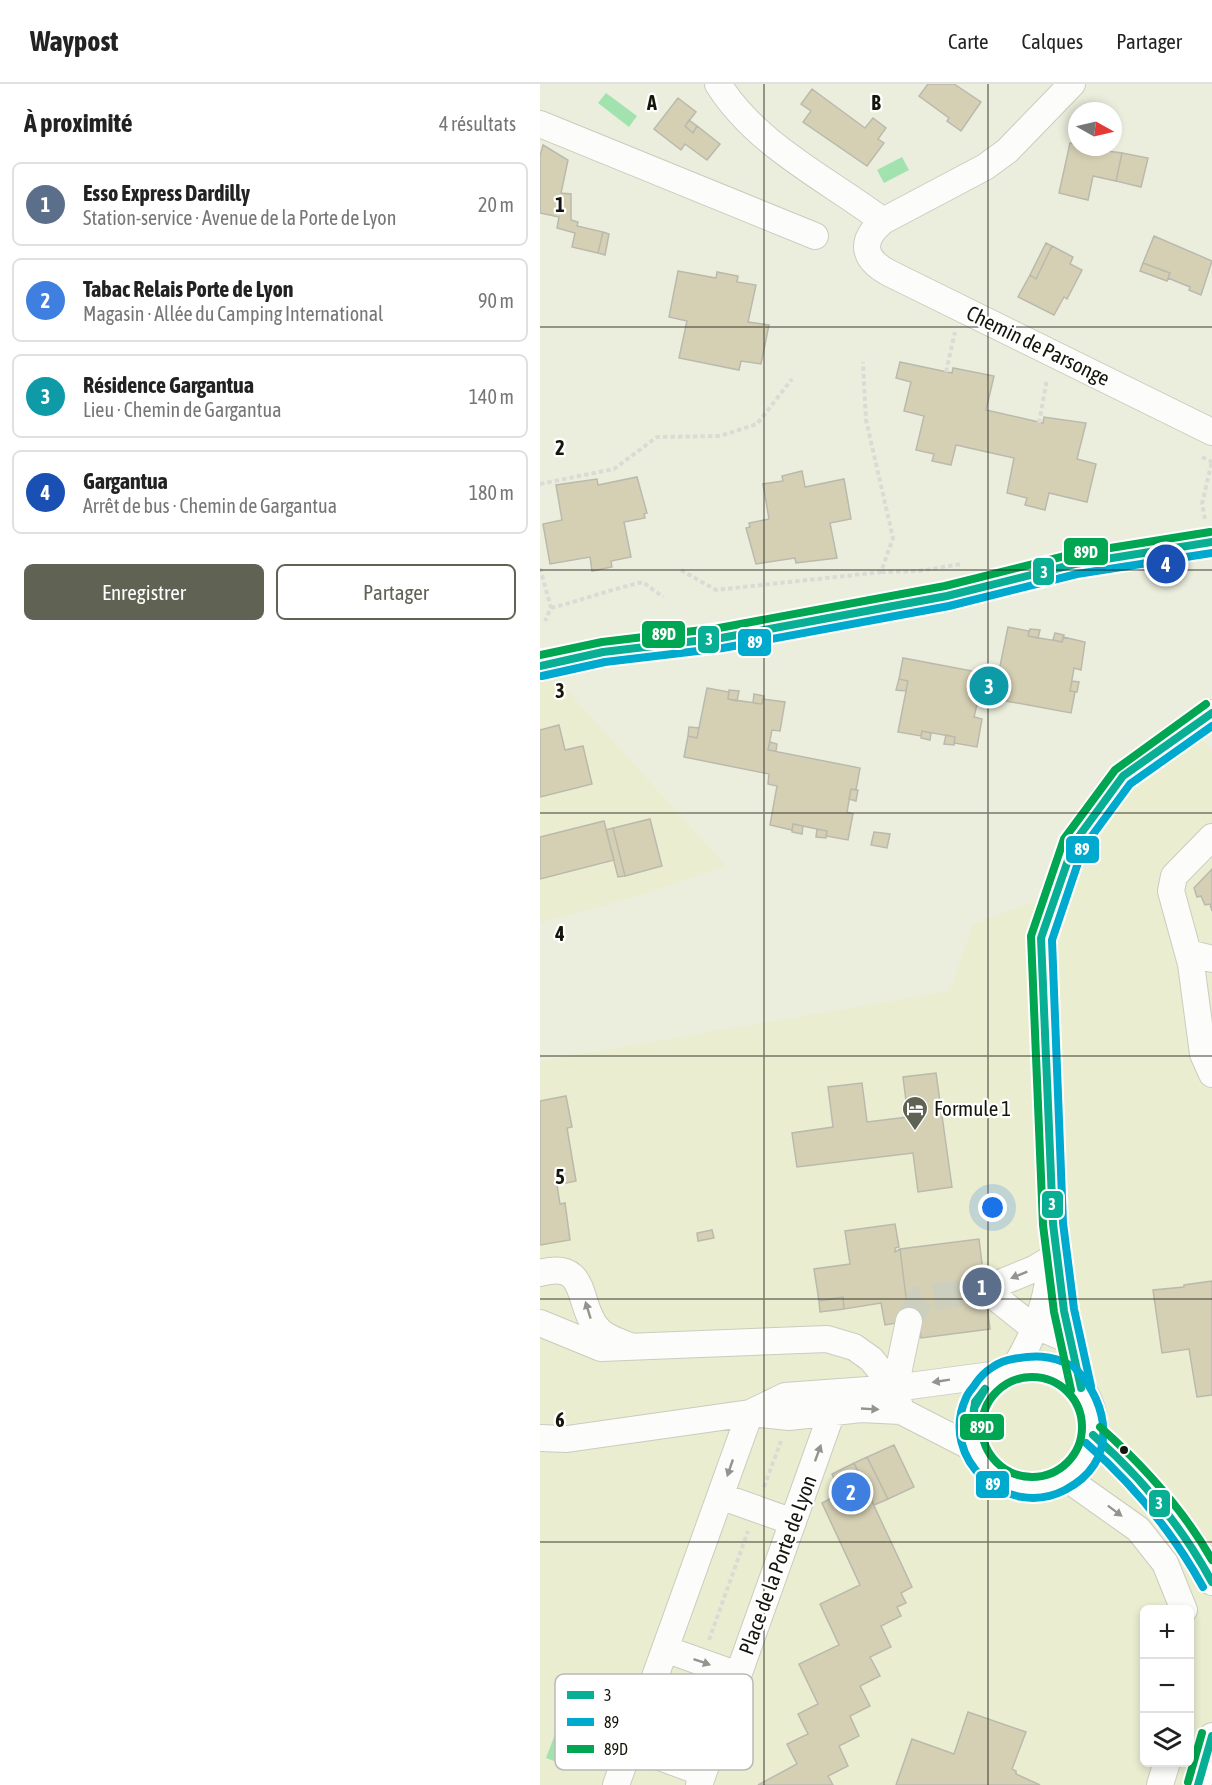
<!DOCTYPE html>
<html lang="fr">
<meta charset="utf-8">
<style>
body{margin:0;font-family:"Asap Condensed",sans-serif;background:#f6f6f6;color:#222}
.controls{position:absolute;right:18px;bottom:18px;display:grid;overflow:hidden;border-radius:9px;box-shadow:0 3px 9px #0003}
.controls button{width:54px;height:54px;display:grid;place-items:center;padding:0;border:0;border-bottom:2px solid #e0e0e0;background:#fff;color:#222;font:30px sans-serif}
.compass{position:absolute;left:528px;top:18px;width:54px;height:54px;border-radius:50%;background:#fff;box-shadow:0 3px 9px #0003;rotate:98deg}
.you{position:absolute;left:453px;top:1124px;width:21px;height:21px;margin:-15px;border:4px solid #fff;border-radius:50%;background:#1a73e8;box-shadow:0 0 0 9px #1a73e833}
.badge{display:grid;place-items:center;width:39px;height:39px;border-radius:50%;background:#606254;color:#fff;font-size:20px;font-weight:700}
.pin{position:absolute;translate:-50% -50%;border:3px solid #fff;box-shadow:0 2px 6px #0006}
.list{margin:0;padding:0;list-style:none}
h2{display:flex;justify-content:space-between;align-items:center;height:78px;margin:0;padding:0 24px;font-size:26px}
h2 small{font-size:20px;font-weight:400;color:#767676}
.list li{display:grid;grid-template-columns:39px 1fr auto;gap:18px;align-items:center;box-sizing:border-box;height:84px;margin:0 12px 12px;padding:0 12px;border:2px solid #e0e0e0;border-radius:9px}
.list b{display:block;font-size:22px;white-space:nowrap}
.list p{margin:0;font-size:20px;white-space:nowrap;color:#767676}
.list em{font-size:20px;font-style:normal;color:#767676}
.actions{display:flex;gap:12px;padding:18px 24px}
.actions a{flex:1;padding:14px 0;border:2px solid #606254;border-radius:9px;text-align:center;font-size:21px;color:#606254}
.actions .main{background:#606254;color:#fff}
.icon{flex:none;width:33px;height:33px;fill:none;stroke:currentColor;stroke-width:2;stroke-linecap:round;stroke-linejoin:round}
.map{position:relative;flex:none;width:672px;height:1701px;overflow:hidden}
header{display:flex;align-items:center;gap:36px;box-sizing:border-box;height:84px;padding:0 30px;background:#fff;border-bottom:2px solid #e0e0e0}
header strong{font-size:28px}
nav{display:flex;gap:33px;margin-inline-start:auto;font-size:21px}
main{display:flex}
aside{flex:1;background:#fff}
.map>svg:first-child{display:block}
.built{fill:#eaedd0;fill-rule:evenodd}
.water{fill:#a2e2af}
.building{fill:#d5d0b4;stroke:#bab9ad;stroke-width:1.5}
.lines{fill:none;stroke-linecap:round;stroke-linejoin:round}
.minor-tunnel{stroke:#cccebe;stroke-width:26;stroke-dasharray:26 13;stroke-linecap:butt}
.minor-casing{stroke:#cbccbf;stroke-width:28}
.path{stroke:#dbdbd6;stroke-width:4;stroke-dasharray:4.5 3;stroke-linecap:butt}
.minor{stroke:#fcfcfa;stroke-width:26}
.bus-1-casing{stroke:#fff;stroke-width:12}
.bus-2-casing{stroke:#fff;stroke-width:12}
.bus-3-casing{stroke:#fff;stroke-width:12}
.bus-1{stroke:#09af95;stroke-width:8}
.bus-2{stroke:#00a9ce;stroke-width:8}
.bus-3{stroke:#00a651;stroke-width:8}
.oneway{fill:#94948e}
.grid{fill:none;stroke:#15160b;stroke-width:1.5;stroke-opacity:0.55}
.bus-dot{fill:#15160b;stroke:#fff;stroke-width:2}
.labels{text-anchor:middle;stroke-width:4.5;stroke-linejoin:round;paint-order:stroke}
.street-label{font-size:21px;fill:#15160b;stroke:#fff}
.poi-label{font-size:21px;fill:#15160b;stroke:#fff;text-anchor:start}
.key{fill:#fff;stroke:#b9b9b6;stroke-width:1.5}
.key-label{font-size:16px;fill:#15160b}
.grid-label{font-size:20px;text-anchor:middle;font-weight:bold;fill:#15160b;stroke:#fff;stroke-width:4.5;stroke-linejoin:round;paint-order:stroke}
.line-badge{stroke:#fff;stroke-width:2}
.badge-label{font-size:16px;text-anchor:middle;font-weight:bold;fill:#fff}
</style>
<header>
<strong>Waypost</strong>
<nav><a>Carte</a><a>Calques</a><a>Partager</a></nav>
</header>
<main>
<aside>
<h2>À proximité<small>4 résultats</small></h2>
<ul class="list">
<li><span class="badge" style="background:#5c6f8a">1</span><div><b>Esso Express Dardilly</b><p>Station-service · Avenue de la Porte de Lyon</p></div><em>20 m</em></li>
<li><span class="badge" style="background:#3f7fe0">2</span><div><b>Tabac Relais Porte de Lyon</b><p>Magasin · Allée du Camping International</p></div><em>90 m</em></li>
<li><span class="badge" style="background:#0f9aa8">3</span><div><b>Résidence Gargantua</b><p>Lieu · Chemin de Gargantua</p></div><em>140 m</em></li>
<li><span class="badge" style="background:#1a4fb4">4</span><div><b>Gargantua</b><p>Arrêt de bus · Chemin de Gargantua</p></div><em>180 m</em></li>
</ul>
<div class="actions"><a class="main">Enregistrer</a><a>Partager</a></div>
</aside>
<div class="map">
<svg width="672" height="1701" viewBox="0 0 672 1701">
<rect width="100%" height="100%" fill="#eceedd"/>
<path class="built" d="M17,595L186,782L101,811L0,839V598Z
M660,655L672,665V1701H0V977L410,907L433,840L525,807L546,763L591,707ZM604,1526H650V1678H604Z"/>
<path class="water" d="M66,9L97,32L89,43L58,19Z
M362,73L369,86L344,99L337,86Z
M19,1640L38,1648L25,1681L6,1674Z"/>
<path class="building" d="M388,0H414L441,18L421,47L407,37L409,34L379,12Z
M272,5L325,44L333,34L346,44L338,55L344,59L327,82L263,38L271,27L261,20Z
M138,14L156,28L145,42L153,49L157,42L180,60L167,76L145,60L141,66L114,45Z
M149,36L157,42L153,49L145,42Z
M530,59L537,60V63L582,69L576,97L553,92L548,116L519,109Z
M3,61L28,76L21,109L31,110V136L38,138L37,142L63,148L58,169L32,163L35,149L17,144L19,133L0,129V72Z
M582,69L608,74L601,103L576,97Z
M63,148L69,150L65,171L58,169Z
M614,152L672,177L661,211L649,206L650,203L628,194L630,189L603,179Z
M506,159L512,162L496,195L490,191Z
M512,162L533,173L530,180L542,186L527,215L524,213L514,231L478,213L490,191L496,195Z
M603,179L630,189L627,197L600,187Z
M138,187L176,194L177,188L198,192L197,198L216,201L208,238L229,241L221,280L201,277L199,286L139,274L147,237L129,233Z
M360,278L412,289L413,284L454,292L446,326L503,339L504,333L546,339L537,375L556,380L547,418L509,409L505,426L485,421L487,414L467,409L474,374L416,361L411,381L392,377L394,370L376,366L384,332L364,327L371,298L356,294Z
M262,387L265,403L304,395L311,435L290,439L297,474L256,479L255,474L216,480L206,444L210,443L209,439L229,435L223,400L243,397L242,392Z
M97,393L107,429L104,430L105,434L84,438L91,473L71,477L72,483L52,487L50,473L10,480L3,440L22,436L16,401L57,395L58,401Z
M468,543L489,547L488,552L522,558L523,553L545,558L541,586L534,584L530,607L535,608L531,629L439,612L434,633L442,635L437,663L414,659L415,653L382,647L381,652L358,648L368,597L359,595L363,574L458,592Z
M490,545L500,546L498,554L488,552Z
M515,549L524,551L522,558L513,556Z
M449,582L460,584L458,592L448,590Z
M359,595L368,597L366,607L356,606Z
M532,597L539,598L537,608L530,607Z
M167,604L189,608L188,615L222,620L223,615L245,618L240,647L232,646L228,666L320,684L316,706L311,705L307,728L313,730L308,756L286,752L287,747L277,745L253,740L252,746L230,741L237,702L228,700L229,690L144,673L148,652L157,654Z
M189,606L199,607L197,617L188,615Z
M214,610L224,612L222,620L213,619Z
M439,612L447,613L445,622L437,621Z
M19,641L25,666L43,662L52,700L0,713V646Z
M149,643L159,644L157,654L148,652Z
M382,647L391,649L390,656L381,654Z
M406,651L415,653L414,661L404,660Z
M230,658L237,660L236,667L228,666Z
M311,705L318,706L316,717L309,715Z
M110,735L122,782L85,792L73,744Z
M64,737L74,776L0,795V753Z
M253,740L263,742L262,750L252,748Z
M73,744L85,792L78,793L66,746Z
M277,745L287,747L286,754L276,753Z
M334,748L350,750L347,764L331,761Z
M672,785V827L670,820L665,821L661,812L657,813L654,804Z
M396,989L412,1103L378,1108L373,1069L257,1083L252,1049L293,1043L288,1003L322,999L327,1038L368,1033L363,993Z
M26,1012L32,1043L27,1044L36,1097L17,1101L20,1120L25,1119L30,1156L0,1161V1017Z
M355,1140L359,1163L355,1164V1168L360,1165L369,1237L345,1241L341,1219L304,1225L303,1213L279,1217L274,1185L310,1180L305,1147Z
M172,1146L174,1154L158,1157L157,1149Z
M439,1155L450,1245L381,1254L379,1236L369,1237L360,1165Z
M672,1197V1311L657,1313L649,1265L622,1269L613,1206L644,1203V1201Z
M303,1213L304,1225L280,1228L279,1217Z
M354,1361L374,1403L348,1415L327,1373Z
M327,1373L348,1415L334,1421L314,1379Z
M314,1379L372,1503L361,1509L366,1519L357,1523L361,1532L341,1542L351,1563L330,1573L340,1592L320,1602L330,1622L310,1632L319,1652L299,1662L308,1682L288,1692L293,1701H218L257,1680L247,1660L268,1650L258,1630L278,1620L259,1580L299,1561L280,1520L320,1501L282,1419L301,1409L292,1390Z
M428,1628L486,1648L472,1685L476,1687V1690L500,1701H356L372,1655L414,1670Z"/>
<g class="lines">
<path class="minor-tunnel" d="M369,1237L380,1215L445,1205"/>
<defs>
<path id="minor" d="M178,0C217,62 286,94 343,137
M532,0L467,67L445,83L343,137C319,157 323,175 349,189L672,348
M0,40L275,152
M0,582L63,568L181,554L407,512L535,480L672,458
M672,753L634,792L631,807L651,880L663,970L672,990
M649,869L672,875
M511,1175L494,1185L445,1205L485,1237L531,1257
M0,1189C50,1175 36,1222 58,1245C64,1253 78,1257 87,1261
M0,1239L61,1264L287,1255L314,1263L331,1275L355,1304L361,1327
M430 1342a62 62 0 1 1 124 0a62 62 0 1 1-124 0Z
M475,1283C494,1251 507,1220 510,1182
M355,1304L369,1237
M541,1304L524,1227L513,1140L501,854L534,759L583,692L672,629
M210,1329L245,1312L355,1304L459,1290
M553,1351C605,1394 641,1439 672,1498
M0,1354L27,1355L210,1329L249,1333L321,1325L361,1327L435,1365
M526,1394L598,1445L625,1479L644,1526
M180,1412L253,1438
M125,1565L198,1591
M90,1662L163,1689
M76,1701L210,1329
M159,1701L292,1328
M620,1701L627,1678
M658,1701L672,1652"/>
</defs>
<use href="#minor" class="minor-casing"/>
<path class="path" d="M406,288L415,248
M499,339L507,295
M662,373L672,378
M0,400L74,385L117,353L180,352L217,340L252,295
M665,435L662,420L672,377
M0,484L11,524L5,537
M141,486L176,506L341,488L353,454L326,336L323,278
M341,488L379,487L421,480
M11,524C42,516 72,505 103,498L123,513
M224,1403L241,1357
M169,1556L208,1447
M135,1652L153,1599"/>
<use href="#minor" class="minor"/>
<defs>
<path id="bus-1" d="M0,582L63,568L181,554L407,512L535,480L672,458
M541,1304L524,1227L513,1140L501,854L534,759L583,692L672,629
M432,1348L435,1318L445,1305
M432,1348L434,1324L445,1305
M553,1351C602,1394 641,1441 672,1498
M658,1701L672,1652"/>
<path id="bus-2" d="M2,592L65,578L183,564L409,522L537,490L672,469
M530,1281C511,1271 494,1271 473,1275C459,1277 444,1287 436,1299C433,1304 428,1308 426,1314C398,1375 467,1436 525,1406C579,1378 570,1321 535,1284
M551,1302L534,1225L523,1139L512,856L543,764L590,700L672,642
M546,1359C594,1401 632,1447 663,1503"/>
<path id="bus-3" d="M0,571L62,558L179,544L405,502L533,470L670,448
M442 1343a50 50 0 1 1 100 0a50 50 0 1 1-100 0Z
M531,1306L514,1228L503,1141L491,852L524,755L575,686L666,620
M560,1343C604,1382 643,1425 672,1476
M648,1698L662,1649"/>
</defs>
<use href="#bus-1" class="bus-1-casing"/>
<use href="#bus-2" class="bus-2-casing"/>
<use href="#bus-3" class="bus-3-casing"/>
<use href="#bus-1" class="bus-1"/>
<use href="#bus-2" class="bus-2"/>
<use href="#bus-3" class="bus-3"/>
</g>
<defs><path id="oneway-solid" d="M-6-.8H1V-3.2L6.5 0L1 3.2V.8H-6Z" transform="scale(1.5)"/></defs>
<g class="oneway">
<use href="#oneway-solid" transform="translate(479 1191) rotate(158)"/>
<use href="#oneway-solid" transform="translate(48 1226) rotate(-107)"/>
<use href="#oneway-solid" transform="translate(401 1297) rotate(171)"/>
<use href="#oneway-solid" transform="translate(330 1325) rotate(3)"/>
<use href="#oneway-solid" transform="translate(278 1369) rotate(-70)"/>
<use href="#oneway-solid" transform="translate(190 1384) rotate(109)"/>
<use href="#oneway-solid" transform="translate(575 1427) rotate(37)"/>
<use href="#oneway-solid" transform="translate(162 1578) rotate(19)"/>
</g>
<path class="grid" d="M224,0V1701M448,0V1701M0,243H672M0,486H672M0,729H672M0,972H672M0,1215H672M0,1458H672"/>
<defs>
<symbol id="hotel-pin" viewBox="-11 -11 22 30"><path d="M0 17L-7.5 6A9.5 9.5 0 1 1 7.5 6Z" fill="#606254" stroke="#fff"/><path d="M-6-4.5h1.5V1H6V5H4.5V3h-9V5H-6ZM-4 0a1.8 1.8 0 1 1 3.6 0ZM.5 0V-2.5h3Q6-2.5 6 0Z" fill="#fff"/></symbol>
</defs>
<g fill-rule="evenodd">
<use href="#hotel-pin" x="360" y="1010" width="30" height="40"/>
</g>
<circle class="bus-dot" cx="584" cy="1366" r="5"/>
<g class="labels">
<g class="street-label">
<text transform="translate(498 262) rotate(26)" y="7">Chemin de Parsonge</text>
<text transform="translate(238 1481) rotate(-70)" y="7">Place de la Porte de Lyon</text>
</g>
<g class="poi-label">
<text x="394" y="1032">Formule 1</text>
</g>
</g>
<rect x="15" y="1590" width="198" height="96" rx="9" class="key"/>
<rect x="27" y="1607" width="27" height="8" fill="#09af95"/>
<rect x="27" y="1634" width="27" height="8" fill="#00a9ce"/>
<rect x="27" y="1661" width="27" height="8" fill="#00a651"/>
<g class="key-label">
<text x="64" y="1617">3</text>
<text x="64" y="1644">89</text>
<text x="64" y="1671">89D</text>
</g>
<g class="grid-label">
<text x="112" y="26">A</text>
<text x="336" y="26">B</text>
<text x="20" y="128">1</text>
<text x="20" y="371">2</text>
<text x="20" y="614">3</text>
<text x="20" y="857">4</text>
<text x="20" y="1100">5</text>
<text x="20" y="1343">6</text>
</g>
<g class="line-badge">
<rect x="523" y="453" width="46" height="29" rx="6" fill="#00a651"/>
<rect x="492" y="473" width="23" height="29" rx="6" fill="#09af95"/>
<rect x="101" y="536" width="45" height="29" rx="6" fill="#00a651"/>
<rect x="157" y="541" width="23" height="29" rx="6" fill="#09af95"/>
<rect x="197" y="544" width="35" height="29" rx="6" fill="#00a9ce"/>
<rect x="525" y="751" width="35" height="29" rx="6" fill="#00a9ce"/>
<rect x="501" y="1106" width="23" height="29" rx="6" fill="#09af95"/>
<rect x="419" y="1329" width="46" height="28" rx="6" fill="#00a651"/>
<rect x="435" y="1386" width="35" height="29" rx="6" fill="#00a9ce"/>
<rect x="608" y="1405" width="23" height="29" rx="6" fill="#09af95"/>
</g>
<g class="badge-label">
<text x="546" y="474">89D</text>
<text x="504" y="494">3</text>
<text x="124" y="556">89D</text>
<text x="169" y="561">3</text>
<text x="215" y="564">89</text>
<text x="542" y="771">89</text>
<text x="512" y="1126">3</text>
<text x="442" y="1349">89D</text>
<text x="453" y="1406">89</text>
<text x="619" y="1425">3</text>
</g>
</svg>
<div class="controls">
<button>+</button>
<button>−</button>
<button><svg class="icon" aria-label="layers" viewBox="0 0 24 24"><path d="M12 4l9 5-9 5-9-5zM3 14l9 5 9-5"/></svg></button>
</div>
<svg class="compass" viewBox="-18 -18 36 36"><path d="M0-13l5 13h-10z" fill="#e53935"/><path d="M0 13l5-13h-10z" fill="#767676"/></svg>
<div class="you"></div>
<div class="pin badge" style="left:442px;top:1203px;background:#5c6f8a">1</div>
<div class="pin badge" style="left:311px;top:1408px;background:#3f7fe0">2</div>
<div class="pin badge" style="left:449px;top:602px;background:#0f9aa8">3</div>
<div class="pin badge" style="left:626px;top:480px;background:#1a4fb4">4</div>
</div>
</main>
